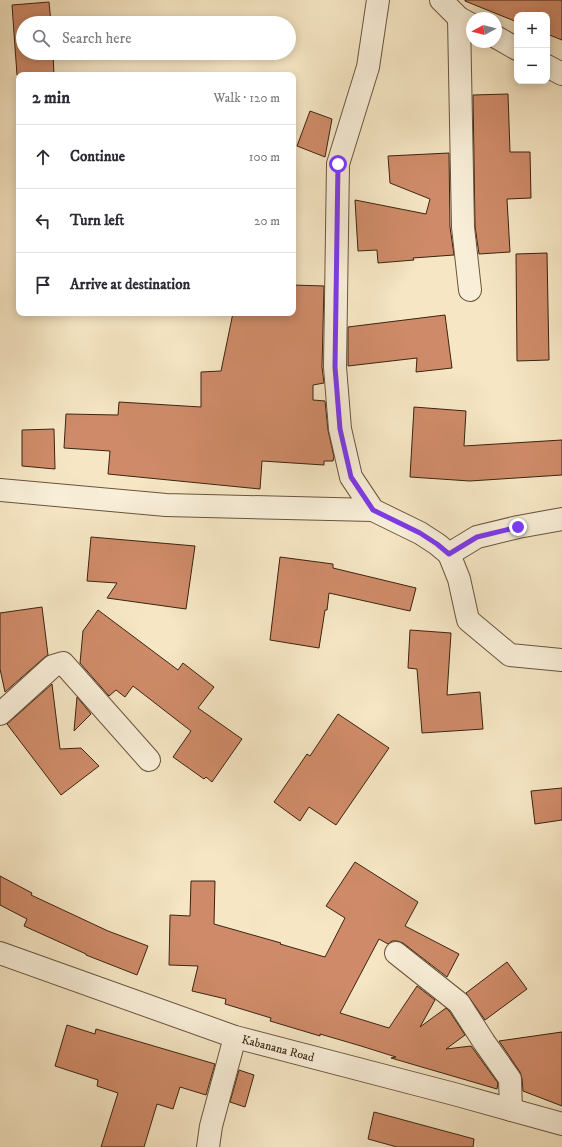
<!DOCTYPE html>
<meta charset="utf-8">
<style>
body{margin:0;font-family:"IM FELL DW Pica",serif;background:#f2f2f3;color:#2b2b33}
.controls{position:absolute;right:12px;top:12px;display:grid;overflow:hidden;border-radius:8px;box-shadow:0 2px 10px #0003}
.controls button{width:36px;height:36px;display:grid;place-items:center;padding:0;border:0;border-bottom:1px solid #e1e1e2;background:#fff;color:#2b2b33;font:20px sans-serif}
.compass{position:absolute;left:466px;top:12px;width:36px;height:36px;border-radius:50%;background:#fff;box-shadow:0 2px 10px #0003;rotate:263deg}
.stop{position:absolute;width:12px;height:12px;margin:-9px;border:3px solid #7c3aed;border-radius:50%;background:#fff}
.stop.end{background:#7c3aed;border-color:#fff;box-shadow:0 1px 4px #0008}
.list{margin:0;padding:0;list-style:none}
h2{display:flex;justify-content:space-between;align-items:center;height:52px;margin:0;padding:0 16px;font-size:17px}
h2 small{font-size:13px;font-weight:400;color:#7c7c81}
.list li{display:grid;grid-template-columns:26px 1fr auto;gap:12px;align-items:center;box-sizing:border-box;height:64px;padding:0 16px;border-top:1px solid #e1e1e2}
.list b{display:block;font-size:15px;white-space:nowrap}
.list em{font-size:13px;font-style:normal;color:#7c7c81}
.icon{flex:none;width:22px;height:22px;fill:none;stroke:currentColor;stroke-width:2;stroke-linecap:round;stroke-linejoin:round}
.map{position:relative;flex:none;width:562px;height:1147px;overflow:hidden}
.search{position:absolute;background:#fff;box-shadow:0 2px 10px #0003;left:16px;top:16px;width:280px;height:44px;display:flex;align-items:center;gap:10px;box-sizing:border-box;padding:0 14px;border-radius:22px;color:#7c7c81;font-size:15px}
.panel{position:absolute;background:#fff;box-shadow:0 2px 10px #0003;left:16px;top:72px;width:280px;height:244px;border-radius:8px}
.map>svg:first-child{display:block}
.building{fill:#cf8b69;stroke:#3a2410}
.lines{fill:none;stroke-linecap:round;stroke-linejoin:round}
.minor-casing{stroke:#69543d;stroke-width:24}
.minor{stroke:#f9efd9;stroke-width:22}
.route{stroke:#7c3aed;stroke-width:5}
.labels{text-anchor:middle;stroke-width:3.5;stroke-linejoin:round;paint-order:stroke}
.street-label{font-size:12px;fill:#3a2410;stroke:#f9efd9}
</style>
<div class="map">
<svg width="562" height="1147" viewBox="0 0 562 1147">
<rect width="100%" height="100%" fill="#f6e6c4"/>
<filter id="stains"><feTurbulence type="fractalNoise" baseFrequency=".005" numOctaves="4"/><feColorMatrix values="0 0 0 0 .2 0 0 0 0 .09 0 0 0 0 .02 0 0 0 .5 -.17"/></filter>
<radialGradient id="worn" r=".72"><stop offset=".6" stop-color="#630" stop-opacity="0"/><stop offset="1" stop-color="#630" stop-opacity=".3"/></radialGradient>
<path class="building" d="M465,0H562V40L547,34V15H517V22L465,1Z
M49,2L51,23H23V53H53L54,75H17L12,5Z
M508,94L510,152H530L531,198L507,199L510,252L479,254L475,226L473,95Z
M310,111L332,119L325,157L297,146Z
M449,153L450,227L454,255L413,258L414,260L378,263L377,250L358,251L355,200L426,214L430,199L390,183L388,156Z
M547,253L549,360L517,361L516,254Z
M293,285L324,286L322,367L324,383L313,385V400L325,401L328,430L334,457L333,461H324V465L262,461L260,489L108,474L110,451L64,448L66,414L118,415L119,402L201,407V372L221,371L233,313H293Z
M445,315L452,368L416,372L417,358L348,366V327Z
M414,407L466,411L464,446L562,440V475L470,481L410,477Z
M54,429L55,469L22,466V430Z
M91,537L195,546L186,609L107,598L117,583L87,581Z
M280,557L333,564V568L416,588L410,611L329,593L327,610H325L319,648L270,640Z
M42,607L48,655L45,657L5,692L0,669V613Z
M98,610L178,670L183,663L214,687L198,708L242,739L212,782L206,777L204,779L173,757L191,731L133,686L125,697L116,690L109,696L80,663L83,631Z
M410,630L451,633L447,695L480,692L483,729L422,733L417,669L408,668Z
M52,684L60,749L81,748L99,766L61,795L7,724Z
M77,697L91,714L74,731Z
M338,714L389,748L336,825L309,807L300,821L274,802L307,754L310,756Z
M562,788V820L535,824L531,791Z
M355,862L418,902L405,926L459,954L447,977L403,943L397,941H392L388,944L379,939L340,1013L389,1028L417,986L435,1000L420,1027L446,1008L450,1012L465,1035L446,1049L471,1046L498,1083L497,1089L391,1058L396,1057L361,1046L320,1034V1036L270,1021L271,1018L225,1004L226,999L192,991L198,966L169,965L170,915L190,916L191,881H215L214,924L281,943L280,944L325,957L345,918L326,906Z
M0,876L32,893L31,895L108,931L148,946L137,975L86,955V954L24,926L27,919L0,905Z
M507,962L527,989L485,1020L466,993Z
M67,1025L95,1034L96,1029L215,1064L206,1095L180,1087L173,1109L157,1104L144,1147H101L118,1093L97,1086L98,1080L55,1066Z
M562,1032V1106L523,1091L522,1079L520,1072L499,1041Z
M239,1070L254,1075L245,1107L230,1102Z
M374,1112L474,1139L473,1147H397L368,1139Z"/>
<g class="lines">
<defs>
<g id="minor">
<path d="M378,0L368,67L338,164L335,367L340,429L351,477L373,510L420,533L437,544L449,554L477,537L518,527L562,519"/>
<path d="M441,0L459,18L472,25"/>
<path d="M459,18L463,227L470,290"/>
<path d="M496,37L517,49"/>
<path d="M547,66L562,74"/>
<path d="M0,490L166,505L373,510"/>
<path d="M449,554L459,579L468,620L510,655L562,660"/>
<path d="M0,714L53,666L63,663L149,760"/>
<path id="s1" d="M0,953L235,1037L454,1094L562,1124"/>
<path d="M396,953L459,1003L484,1042L510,1079L511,1110"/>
<path d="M208,1147L211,1126L235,1037"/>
</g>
</defs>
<use href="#minor" class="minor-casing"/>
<use href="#minor" class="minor"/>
</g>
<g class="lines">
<path class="route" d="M338,164L335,367L340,429L351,477L373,510L420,533L437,544L449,554L477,537L518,527"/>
</g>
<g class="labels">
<g class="street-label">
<text dy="4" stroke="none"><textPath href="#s1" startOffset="294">Kabanana Road</textPath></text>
</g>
</g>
<rect width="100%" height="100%" filter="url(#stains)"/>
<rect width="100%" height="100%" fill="url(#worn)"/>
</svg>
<div class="controls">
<button>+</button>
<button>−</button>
</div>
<svg class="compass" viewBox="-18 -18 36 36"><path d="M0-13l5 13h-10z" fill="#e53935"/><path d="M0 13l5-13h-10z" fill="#7c7c81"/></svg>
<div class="stop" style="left:338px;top:164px"></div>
<div class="stop end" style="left:518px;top:527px"></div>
<div class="search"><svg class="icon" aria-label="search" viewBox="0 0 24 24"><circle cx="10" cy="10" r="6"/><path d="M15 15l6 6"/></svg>Search here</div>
<section class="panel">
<h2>2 min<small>Walk · 120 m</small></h2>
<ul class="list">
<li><svg class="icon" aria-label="ahead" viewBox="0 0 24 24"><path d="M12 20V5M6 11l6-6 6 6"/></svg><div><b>Continue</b></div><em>100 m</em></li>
<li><svg class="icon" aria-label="left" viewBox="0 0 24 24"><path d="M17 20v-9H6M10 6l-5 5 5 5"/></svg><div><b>Turn left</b></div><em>20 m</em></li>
<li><svg class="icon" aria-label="arrive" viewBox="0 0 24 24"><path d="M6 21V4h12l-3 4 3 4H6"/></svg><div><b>Arrive at destination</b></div></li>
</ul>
</section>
</div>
